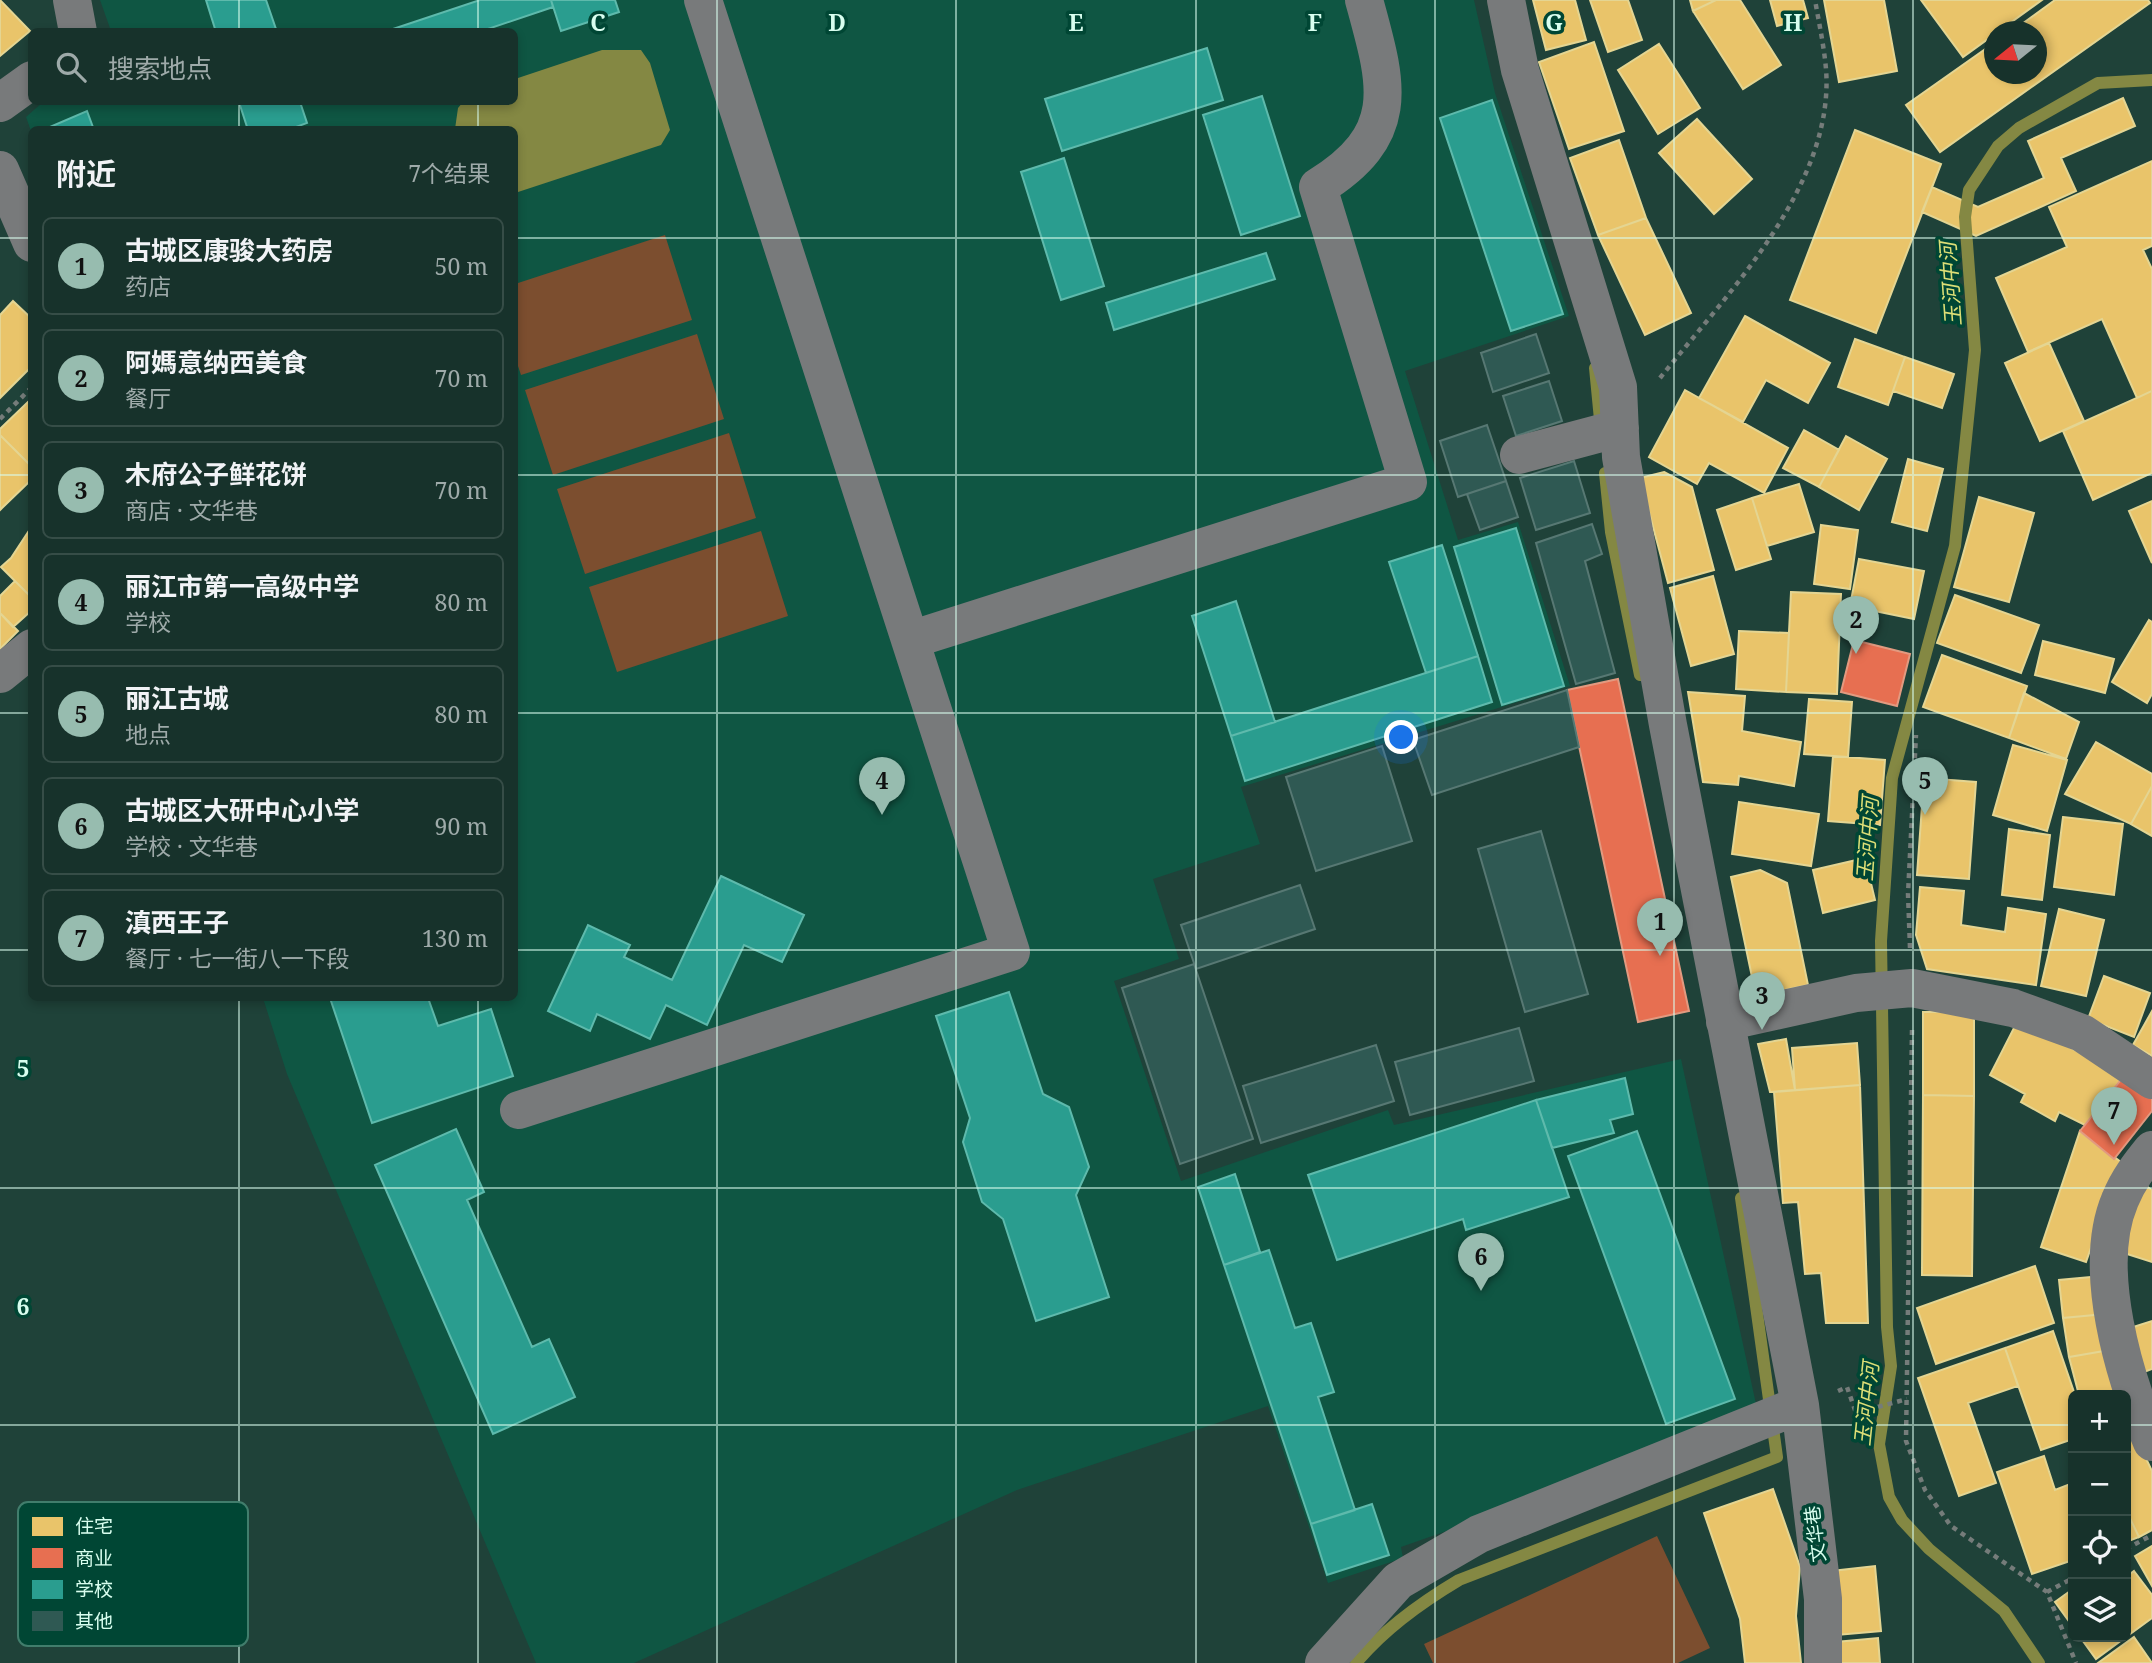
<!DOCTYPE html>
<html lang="zh">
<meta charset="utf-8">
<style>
body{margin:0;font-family:"Noto Serif","Noto Sans SC",serif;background:#203a33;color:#f1f3f6}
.controls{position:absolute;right:21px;bottom:21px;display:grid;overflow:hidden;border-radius:10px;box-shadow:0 4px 10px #0003}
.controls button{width:63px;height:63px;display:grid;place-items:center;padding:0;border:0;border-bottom:2px solid #364d47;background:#17322b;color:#f1f3f6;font:35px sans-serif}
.compass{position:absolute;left:1984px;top:21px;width:63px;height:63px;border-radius:50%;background:#17322b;box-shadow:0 4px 10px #0003;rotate:252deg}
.you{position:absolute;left:1402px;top:738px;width:24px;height:24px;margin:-18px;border:5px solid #fff;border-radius:50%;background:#1a73e8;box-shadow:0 0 0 10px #1a73e833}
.badge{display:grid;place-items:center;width:46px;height:46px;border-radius:50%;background:#97bcaf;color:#111;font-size:23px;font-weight:700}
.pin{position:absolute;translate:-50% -58px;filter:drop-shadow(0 2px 4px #0008)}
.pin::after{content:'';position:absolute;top:37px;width:24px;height:21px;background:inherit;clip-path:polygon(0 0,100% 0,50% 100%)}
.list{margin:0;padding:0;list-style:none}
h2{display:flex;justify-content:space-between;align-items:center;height:91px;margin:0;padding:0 28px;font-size:30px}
h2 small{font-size:23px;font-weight:400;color:#9eaaa9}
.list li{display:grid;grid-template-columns:46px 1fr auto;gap:21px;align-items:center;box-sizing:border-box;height:98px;margin:0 14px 14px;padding:0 14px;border:2px solid #364d47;border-radius:10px}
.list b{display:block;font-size:26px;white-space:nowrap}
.list p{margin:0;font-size:23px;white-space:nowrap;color:#9eaaa9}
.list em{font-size:23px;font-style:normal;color:#9eaaa9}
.icon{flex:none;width:38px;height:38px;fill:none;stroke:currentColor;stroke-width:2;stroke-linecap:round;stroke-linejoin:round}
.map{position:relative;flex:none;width:2152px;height:1663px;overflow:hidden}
.search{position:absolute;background:#17322b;box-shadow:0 4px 10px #0003;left:28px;top:28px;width:490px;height:77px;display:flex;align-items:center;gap:18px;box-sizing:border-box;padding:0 24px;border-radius:10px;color:#9eaaa9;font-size:26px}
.panel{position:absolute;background:#17322b;box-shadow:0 4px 10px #0003;left:28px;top:126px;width:490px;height:875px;border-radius:10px}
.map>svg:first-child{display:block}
.built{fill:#0f5643}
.green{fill:#7c4e2f}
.water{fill:#848843}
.homes{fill:#e9c46a;stroke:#e4d592;stroke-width:2}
.shops{fill:#e76f51;stroke:#e29a80;stroke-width:2}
.schools{fill:#2a9d8f;stroke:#5ebaac;stroke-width:2}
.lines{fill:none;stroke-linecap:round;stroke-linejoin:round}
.stream{stroke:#848843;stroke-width:12}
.building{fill:#2f5953;stroke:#577873;stroke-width:2}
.path{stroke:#757c7a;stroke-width:4.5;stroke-dasharray:5 5;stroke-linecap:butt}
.minor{stroke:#787a7b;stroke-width:38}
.grid{fill:none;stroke:#d8feef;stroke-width:2;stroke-opacity:0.55}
.labels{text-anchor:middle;stroke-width:7;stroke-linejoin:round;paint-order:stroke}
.street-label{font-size:19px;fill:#d8feef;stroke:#004634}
.water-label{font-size:21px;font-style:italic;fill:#dcde76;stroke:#004634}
.key{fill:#004634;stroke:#417d6c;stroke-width:2}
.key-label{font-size:19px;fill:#d8feef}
.grid-label{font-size:23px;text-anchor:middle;font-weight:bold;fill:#d8feef;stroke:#004634;stroke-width:7;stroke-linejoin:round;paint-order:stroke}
</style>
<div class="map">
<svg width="2152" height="1663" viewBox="0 0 2152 1663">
<rect width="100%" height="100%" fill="#1f4239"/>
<path class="built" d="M100,0H1474L1495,93L1569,316L1405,371L1458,540L1518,522L1570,686L1241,787L1260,844L1153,879L1179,959L1114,981L1181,1181L1388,1110L1394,1125L1681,1059L1756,1404L1455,1528L1401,1547L1403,1558L1328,1583L1268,1406L1017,1490L634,1663H536L287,1074L263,998H514V130L31,131L26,117L43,102H514V32L111,31Z"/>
<path class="green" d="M665,235L692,320L521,375L515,357V284Z
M697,334L724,419L553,475L525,390Z
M729,433L756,518L585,574L557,489Z
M761,531L788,616L617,672L589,587Z
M1657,1536L1710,1648L1678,1663H1433L1424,1644Z"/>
<path class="water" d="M602,50H641L650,63L670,130L661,145L515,193L514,130L455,129L458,108L463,102H514L515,79Z"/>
<path class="homes" d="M0,0L30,31L0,56Z
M1533,0H1575L1586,40L1546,50Z
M1590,0H1628L1642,40L1608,52Z
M1690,0H1716L1693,11Z
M1716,0H1740L1781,65L1743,89L1693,11Z
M1770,0H1803L1808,18L1777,26Z
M1824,0H1884L1897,71L1839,82Z
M1921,0H2042L1963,57Z
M2055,0H2148L2150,3L1940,152L1906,105L1994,43V74H2036V32H2011Z
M1594,42L1624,131L1569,149L1539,62Z
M1659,44L1700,108L1658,134L1618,70Z
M2123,98L2135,126L2061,158L2076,191L1976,236L1922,212L1932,187L1978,207L2044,178L2028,141Z
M1697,119L1752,179L1714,214L1659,153Z
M1855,130L1941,164L1876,333L1790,300Z
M1619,140L1646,218L1598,235L1570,158Z
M2152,161V246L2143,250L2152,269V391L2137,398L2102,319L2028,352L1996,278L2067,247L2049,207Z
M1646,218L1691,313L1645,335L1598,235Z
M13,301L32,319V366L0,398V315Z
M1745,316L1830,363L1808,403L1766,380L1743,422L1699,398Z
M1855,339L1905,357L1888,405L1838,387Z
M2049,343L2084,421L2040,441L2005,363Z
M1905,357L1954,374L1942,408L1893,391Z
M1685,390L1788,448L1764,493L1709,463L1697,484L1649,457Z
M2152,391V473L2093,500L2063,431Z
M32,398V467L0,435V429Z
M1804,430L1839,450L1819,487L1783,468Z
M0,435L32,467V479L0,510Z
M1846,436L1887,459L1859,510L1819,487Z
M1908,459L1943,469L1927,531L1892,522Z
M1664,472L1692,487L1714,570L1668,583L1640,478Z
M1799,484L1814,532L1767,546L1752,498Z
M1979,497L2034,513L2009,602L1954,587Z
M1752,498L1771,559L1736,570L1717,510Z
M2152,501V563L2129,511Z
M1821,525L1858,530L1850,589L1814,584Z
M32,526V598L1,567L11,558Z
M1859,559L1924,571L1914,619L1850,606Z
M1713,576L1734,654L1691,666L1670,588Z
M15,581L32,598V610L13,627L0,613V596Z
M1791,592L1841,594L1837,694L1786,692Z
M1955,595L2039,625L2021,673L1937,643Z
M0,613L18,631L0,649Z
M2149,620L2152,622V694L2147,703L2112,682Z
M1739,631L1789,633L1786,692L1736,689Z
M2043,641L2114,659L2105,693L2035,675Z
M1942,655L2027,686L2009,738L1923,707Z
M1688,692L1745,696L1742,731L1801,742L1794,786L1739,776L1738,785L1703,782Z
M2024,693L2079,722L2066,759L2009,738Z
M1809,699L1852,702L1848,757L1804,754Z
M2096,742L2152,774V786L2131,824L2065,794Z
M2013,745L2067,760L2047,831L1993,815Z
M1833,756L1885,760L1880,825L1828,821Z
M1924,778L1976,782L1969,879L1917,875Z
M2152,786V836L2131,824Z
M1739,802L1819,814L1811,866L1732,854Z
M2063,817L2123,824L2114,895L2054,887Z
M2009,829L2050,835L2042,900L2002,895Z
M1865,858L1875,900L1823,913L1813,870Z
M1760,870L1787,883L1808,985L1756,996L1731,877Z
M1920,887L1964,891L1961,925L2005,932L2008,908L2046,914L2036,985L1927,969L1916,935Z
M2059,909L2104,920L2086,996L2041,986Z
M2104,976L2150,993L2134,1037L2088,1019Z
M2152,1011V1056L2133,1045Z
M1923,1012H1974V1096L1923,1095Z
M2018,1020L2124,1076L2085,1125L2059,1112L2055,1121L2021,1102L2025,1094L1990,1075Z
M1786,1039L1795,1090L1770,1092L1758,1044Z
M1857,1043L1860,1085L1795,1090L1792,1048Z
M1860,1085L1868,1323H1826L1821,1273L1805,1274L1798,1202L1783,1203L1774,1092Z
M1923,1095L1974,1096L1972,1276L1922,1275Z
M2080,1131L2121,1162L2086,1262L2041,1247Z
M2143,1184L2152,1190V1262L2121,1252Z
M2035,1266L2054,1323L1936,1364L1917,1308Z
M2101,1276L2105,1314L2063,1318L2059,1280Z
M2105,1314L2110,1350L2069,1357L2063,1318Z
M2152,1321V1369L2139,1374L2124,1330Z
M2053,1331L2075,1395L2073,1439L2041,1450L2005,1348Z
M2005,1348L2018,1386L1968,1403L1996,1483L1959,1496L1918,1378Z
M2110,1350L2123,1395H2079L2069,1357Z
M2126,1405L2133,1431L2152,1471V1530L2139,1537L2126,1510Z
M2044,1456L2055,1490L2073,1483V1560L2032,1574L1997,1472Z
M1773,1489L1800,1567L1796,1616L1801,1663H1745L1740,1619L1704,1513Z
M2126,1510L2139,1537L2126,1542Z
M2152,1546V1586L2135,1556Z
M1875,1566L1881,1631L1837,1635L1832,1571Z
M2134,1571L2152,1595V1618L2126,1637V1577Z
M2073,1589V1627L2055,1602Z
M2126,1636V1637L2096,1659L2080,1637Z
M2134,1637L2152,1663H2098Z
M1878,1638L1880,1663H1838L1836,1642Z"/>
<path class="shops" d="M1854,640L1910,654L1897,706L1841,692Z
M1618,679L1689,1011L1638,1022L1567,690Z
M2124,1076L2152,1098V1111L2114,1159L2080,1131Z"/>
<path class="schools" d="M206,0H266L277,32H216Z
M480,0H551L553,7L479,32H384Z
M551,0H615L619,12L561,31Z
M1207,48L1223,100L1062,151L1045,99Z
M1262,96L1300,216L1241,235L1203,115Z
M1492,100L1563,314L1511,331L1440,118Z
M239,102H300L307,123L288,130H248Z
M87,111L94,130H43Z
M1064,158L1104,286L1061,300L1021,172Z
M1266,253L1275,279L1114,330L1106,303Z
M1516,528L1564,686L1502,705L1454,547Z
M1442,545L1478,656L1426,673L1389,562Z
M1236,601L1275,722L1231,736L1192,616Z
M1478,656L1492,702L1245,781L1231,736Z
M721,876L804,915L782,962L744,945L707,1025L666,1005L650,1039L597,1014L590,1031L548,1011L588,925L630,945L624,957L672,980Z
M1009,992L1043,1094L1069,1107L1089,1167L1076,1195L1109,1297L1036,1321L1003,1219L982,1202L963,1142L970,1118L936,1016Z
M330,998H428L438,1026L491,1009L513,1076L372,1123Z
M1625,1078L1633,1114L1610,1120L1614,1133L1552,1148L1536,1100Z
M1536,1100L1569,1197L1466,1230L1463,1219L1337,1260L1308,1175Z
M456,1129L484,1192L467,1200L532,1347L549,1339L575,1397L493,1434L375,1165Z
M1637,1131L1735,1399L1666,1424L1568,1156Z
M1235,1174L1260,1252L1224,1265L1198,1187Z
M1269,1250L1295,1328L1311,1323L1334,1392L1318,1397L1355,1510L1311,1524L1224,1265Z
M1372,1504L1389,1555L1327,1575L1311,1524Z"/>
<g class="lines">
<path class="stream" d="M1595,368L1601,430
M1605,473L1611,532L1640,675
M1356,1663C1384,1629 1422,1602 1459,1580L1777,1457L1741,1198
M2039,1663L2004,1611L1929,1549L1902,1520L1889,1497L1879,1444L1891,1366L1887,1327L1881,941L1892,778L1955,546L1975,350L1965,217L1969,190L1998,146L2019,128L2098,83L2152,80"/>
</g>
<path class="building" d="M1536,334L1549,373L1493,392L1481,353Z
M1549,381L1562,421L1516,436L1503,396Z
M1487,425L1506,481L1458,497L1440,441Z
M1574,461L1590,513L1536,530L1520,478Z
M1506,481L1518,517L1480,530L1467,494Z
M1592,524L1602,554L1585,561L1615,673L1576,684L1536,543Z
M1567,690L1579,747L1432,795L1413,740Z
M1382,746L1412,841L1316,871L1286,777Z
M1541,831L1588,994L1525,1012L1478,849Z
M1300,885L1315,929L1196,969L1181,925Z
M1194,964L1253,1139L1180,1164L1122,988Z
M1519,1028L1534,1081L1410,1115L1395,1062Z
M1376,1045L1394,1101L1261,1143L1243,1086Z"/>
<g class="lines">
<path class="path" d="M1660,378C1727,294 1835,185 1826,69C1824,46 1819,23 1815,0
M0,419L32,387
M1910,948L1908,894L1916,735
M1912,1030L1906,1441L1925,1490L1951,1526L2047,1592L2076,1663
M1838,1391L1847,1387L1856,1413L1907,1399
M2126,1549L2152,1535
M2047,1592L2073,1578"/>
<path class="minor" d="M72,0L78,32
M1506,0L1520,70L1618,387L1621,457L1668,725L1800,1405L1823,1599V1663
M0,103L32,80
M0,170L32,243
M1519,455L1620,428
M910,640L1408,482L1318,187C1404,134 1387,84 1364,0
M0,674L32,648
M1725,1022L1856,993L1912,988L2013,1008L2082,1033L2152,1080
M519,1110L1011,952L703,0
M2152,1150C2139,1166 2128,1180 2120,1200C2091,1268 2124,1377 2152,1442
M1324,1663L1398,1581L1479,1534L1800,1405"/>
</g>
<path class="grid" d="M239,0V32M478,0V32M717,0V1663M956,0V1663M1196,0V1663M1435,0V1663M1674,0V1663M1913,0V1663M239,102V130M478,102V130M0,238H32M514,238H2152M0,475H32M514,475H2152M0,713H32M514,713H2152M0,950H32M514,950H2152M239,998V1663M478,998V1663M0,1188H2152M0,1425H2073M2126,1425H2152"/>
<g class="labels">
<g class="street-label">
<text transform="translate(1815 1534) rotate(-97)" y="7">文华巷</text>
</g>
<g class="water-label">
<text transform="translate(1951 284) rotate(-94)" y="7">玉河中河</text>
<text transform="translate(1868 839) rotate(-86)" y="7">玉河中河</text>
<text transform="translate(1867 1404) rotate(-84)" y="7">玉河中河</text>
</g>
</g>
<rect x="18" y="1502" width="230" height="144" rx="10" class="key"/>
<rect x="32" y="1517" width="31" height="19" fill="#e9c46a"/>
<rect x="32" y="1548" width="31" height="20" fill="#e76f51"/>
<rect x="32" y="1580" width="31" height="19" fill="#2a9d8f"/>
<rect x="32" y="1611" width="31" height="20" fill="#2f5953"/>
<g class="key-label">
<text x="75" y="1533">住宅</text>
<text x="75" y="1565">商业</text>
<text x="75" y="1596">学校</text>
<text x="75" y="1628">其他</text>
</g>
<g class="grid-label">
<text x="598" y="31">C</text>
<text x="837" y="31">D</text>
<text x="1076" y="31">E</text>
<text x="1315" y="31">F</text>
<text x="1554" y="31">G</text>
<text x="1793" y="31">H</text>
<text x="23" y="1077">5</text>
<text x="23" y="1315">6</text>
</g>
</svg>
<div class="controls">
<button>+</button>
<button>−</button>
<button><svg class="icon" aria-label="locate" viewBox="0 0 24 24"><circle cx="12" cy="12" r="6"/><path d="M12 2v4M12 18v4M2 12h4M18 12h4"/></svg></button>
<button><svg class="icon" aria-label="layers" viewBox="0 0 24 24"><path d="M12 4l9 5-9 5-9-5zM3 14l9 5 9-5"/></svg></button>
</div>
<svg class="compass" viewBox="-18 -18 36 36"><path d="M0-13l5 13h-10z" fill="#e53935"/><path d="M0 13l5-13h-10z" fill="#9eaaa9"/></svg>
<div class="you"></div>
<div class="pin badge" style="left:1660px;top:956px">1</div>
<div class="pin badge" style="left:1856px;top:654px">2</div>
<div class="pin badge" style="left:1762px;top:1030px">3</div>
<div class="pin badge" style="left:882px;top:815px">4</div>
<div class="pin badge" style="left:1925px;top:815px">5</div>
<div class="pin badge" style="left:1481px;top:1291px">6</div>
<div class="pin badge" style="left:2114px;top:1145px">7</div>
<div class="search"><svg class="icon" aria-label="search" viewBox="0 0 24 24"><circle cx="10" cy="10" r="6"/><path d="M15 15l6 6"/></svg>搜索地点</div>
<section class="panel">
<h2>附近<small>7个结果</small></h2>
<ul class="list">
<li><span class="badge">1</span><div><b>古城区康骏大药房</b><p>药店</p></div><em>50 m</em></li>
<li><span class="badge">2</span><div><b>阿媽意纳西美食</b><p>餐厅</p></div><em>70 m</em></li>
<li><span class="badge">3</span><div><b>木府公子鲜花饼</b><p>商店 · 文华巷</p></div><em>70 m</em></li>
<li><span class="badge">4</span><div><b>丽江市第一高级中学</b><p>学校</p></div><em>80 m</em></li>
<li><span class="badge">5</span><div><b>丽江古城</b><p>地点</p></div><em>80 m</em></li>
<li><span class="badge">6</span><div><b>古城区大研中心小学</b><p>学校 · 文华巷</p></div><em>90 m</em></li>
<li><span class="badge">7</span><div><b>滇西王子</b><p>餐厅 · 七一街八一下段</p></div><em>130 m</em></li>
</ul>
</section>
</div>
